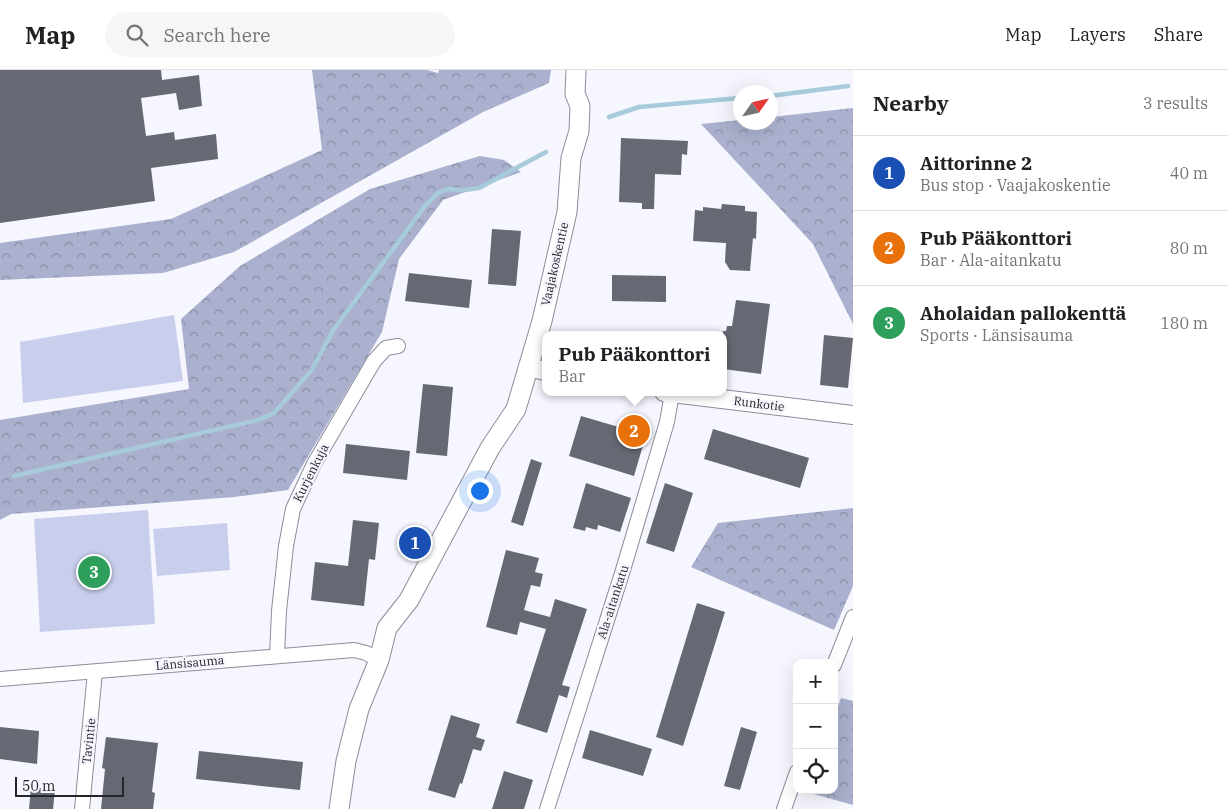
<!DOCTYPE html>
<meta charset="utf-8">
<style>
body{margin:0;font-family:"IBM Plex Serif",serif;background:#f6f6f6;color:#202124}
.controls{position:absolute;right:15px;bottom:15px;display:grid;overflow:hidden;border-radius:10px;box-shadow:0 5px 20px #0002}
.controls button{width:45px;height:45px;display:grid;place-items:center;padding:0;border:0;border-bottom:1px solid #e0e0e0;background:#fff;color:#202124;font:25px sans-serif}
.compass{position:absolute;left:733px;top:15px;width:45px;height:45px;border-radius:50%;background:#fff;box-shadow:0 5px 20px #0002;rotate:56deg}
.scale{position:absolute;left:15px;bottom:12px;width:109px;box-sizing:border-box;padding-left:5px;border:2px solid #242529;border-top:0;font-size:14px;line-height:18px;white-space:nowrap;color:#242529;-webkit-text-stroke:4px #f5f6fe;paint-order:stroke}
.you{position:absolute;left:479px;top:420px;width:18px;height:18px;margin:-12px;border:4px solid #fff;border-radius:50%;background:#1a73e8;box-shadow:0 0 0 8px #1a73e833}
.badge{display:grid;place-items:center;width:32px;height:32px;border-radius:50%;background:#7c3aed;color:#fff;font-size:16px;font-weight:700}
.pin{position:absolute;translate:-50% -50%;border:2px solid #fff;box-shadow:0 1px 5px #0006}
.popup{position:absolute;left:542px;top:261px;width:185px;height:65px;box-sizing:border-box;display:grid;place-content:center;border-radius:10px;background:#fff;filter:drop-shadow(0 1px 4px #0005);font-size:16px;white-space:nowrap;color:#757577}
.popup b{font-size:19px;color:#202124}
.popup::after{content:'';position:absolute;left:50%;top:100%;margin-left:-10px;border:10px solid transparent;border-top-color:#fff}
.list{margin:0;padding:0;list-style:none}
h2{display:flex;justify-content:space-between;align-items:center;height:65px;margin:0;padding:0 20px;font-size:21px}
h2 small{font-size:16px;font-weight:400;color:#757577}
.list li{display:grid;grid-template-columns:32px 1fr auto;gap:15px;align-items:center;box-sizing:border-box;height:75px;padding:0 20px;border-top:1px solid #e0e0e0}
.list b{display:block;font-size:19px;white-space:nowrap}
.list p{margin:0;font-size:16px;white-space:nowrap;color:#757577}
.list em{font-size:16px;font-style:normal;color:#757577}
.icon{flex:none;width:28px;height:28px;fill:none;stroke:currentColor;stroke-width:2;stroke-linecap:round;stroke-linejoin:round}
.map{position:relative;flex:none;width:853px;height:739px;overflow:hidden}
header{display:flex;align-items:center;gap:30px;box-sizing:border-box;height:70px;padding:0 25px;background:#fff;border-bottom:1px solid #e0e0e0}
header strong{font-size:24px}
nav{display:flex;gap:28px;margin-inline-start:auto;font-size:18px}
.search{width:350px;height:45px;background:#f6f6f6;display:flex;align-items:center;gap:12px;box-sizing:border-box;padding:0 18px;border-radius:28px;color:#757577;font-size:19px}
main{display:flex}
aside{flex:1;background:#fff}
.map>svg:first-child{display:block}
.grass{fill:#c9ceec}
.forest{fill:url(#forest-crowns)}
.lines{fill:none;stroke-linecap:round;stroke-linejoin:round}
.stream{stroke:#a7cbda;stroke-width:4.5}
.building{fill:#666973}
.minor-casing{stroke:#8b8d99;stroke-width:16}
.tertiary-casing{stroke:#8b8d99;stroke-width:20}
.secondary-casing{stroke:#8b8d99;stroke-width:21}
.minor{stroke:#fff;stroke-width:14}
.tertiary{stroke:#fff;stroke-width:18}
.secondary{stroke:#fff;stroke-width:19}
.labels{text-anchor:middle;stroke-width:5;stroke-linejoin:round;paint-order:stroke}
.street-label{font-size:12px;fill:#242529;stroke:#f5f6fe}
</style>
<header>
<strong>Map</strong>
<div class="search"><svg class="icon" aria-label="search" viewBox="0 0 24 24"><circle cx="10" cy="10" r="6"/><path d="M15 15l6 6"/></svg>Search here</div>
<nav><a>Map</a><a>Layers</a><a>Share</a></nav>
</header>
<main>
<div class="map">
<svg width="853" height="739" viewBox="0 0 853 739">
<defs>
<pattern id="forest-crowns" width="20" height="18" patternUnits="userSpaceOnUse" patternTransform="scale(1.25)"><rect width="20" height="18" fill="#aab0cd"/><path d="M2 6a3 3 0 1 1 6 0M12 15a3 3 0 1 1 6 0" fill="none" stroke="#8a8fa6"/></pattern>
</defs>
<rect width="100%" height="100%" fill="#f5f6fe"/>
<path class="grass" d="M174,245L183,311L23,333L20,272Z
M148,440L155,554L40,562L34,449Z
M227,453L230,500L157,506L153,459Z"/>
<path class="forest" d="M312,0H427L438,3L439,0H551L549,13L483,42L234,182L163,203L0,210V173L171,149L322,80Z
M853,38V254L813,174L701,54L740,50V52H770L771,47Z
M480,86L504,90L521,102L443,130L399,189L382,262L288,420L234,427L11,444L0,450V350L189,319L181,249L240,196L370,119Z
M853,438V516L834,560L691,497L718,453Z
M841,628L853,631V735L810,723L811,720H834V648Z"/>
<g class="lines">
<path class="stream" d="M770,26L848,16
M609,47L639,37L740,28
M14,406L258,350L274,343L311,301L334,259L425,136L438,123L448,119L464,120L479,118L546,82"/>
</g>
<path class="building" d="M0,0H161L162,10L199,5L202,36L179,40L176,23L141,28L146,66L174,62L175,70L216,64L218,89L151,98L155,131L0,153Z
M621,68L688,71L687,85L682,84L681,105L655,104L654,139H642V133L619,132Z
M722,134L745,136V141L757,142L756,169L753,168L750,201L730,200L725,192L726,173L693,171L695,140L703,141V137L721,139Z
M492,159L521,161L516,216L488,214Z
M409,203L472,210L469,238L405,231Z
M612,205L666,206V232L612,231Z
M736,230L770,234L761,304L723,299V261H726L727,256H732Z
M824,265L853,268L848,318L820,315Z
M423,314L453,317L447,386L416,383Z
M581,346L646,365L634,406L569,386Z
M713,359L809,388L800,418L704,389Z
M346,374L410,381L407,410L343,403Z
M531,389L542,393L523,456L511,452Z
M586,413L631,428L620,462L598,455L597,460L586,457L585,461L573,458Z
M665,413L693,423L674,482L646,473Z
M353,450L379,453L375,490L369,489L364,536L311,530L315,492L348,496Z
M506,480L539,488L535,502L543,504L540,517L531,515L524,540L550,547L555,529L587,539L562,615L570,617L567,628L559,625L547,663L516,653L546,559L520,552L517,565L486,557Z
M697,533L725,542L683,676L656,667Z
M451,645L480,654L476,667L485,670L481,681L473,679L462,714L460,713L455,728L428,720Z
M0,657L39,661L37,694L0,689Z
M741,657L757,662L740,720L724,716Z
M590,660L652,679L643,706L582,688Z
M106,667L158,673L152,722L155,723L153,739H101L105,699L102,698Z
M199,681L303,692L300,720L196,709Z
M504,701L533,710L524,739H492Z
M31,717L55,720L53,739H29Z"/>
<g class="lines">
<defs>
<path id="minor" d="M277,585L279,541L286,476L293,439L314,394L374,291L386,278L398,276
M834,595L853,547
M0,609L354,580L366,583L379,590
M82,739L95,602
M547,739L623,500L667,352L672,323
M784,739L797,702"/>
<path id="tertiary" d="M528,297L545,301
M664,322L853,345"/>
<path id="secondary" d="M339,739L346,691L359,639L379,590L387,558L409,530L490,378L516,339L542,251L567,142L571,88L579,61L580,36L575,24L576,0"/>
</defs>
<use href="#minor" class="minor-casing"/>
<use href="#tertiary" class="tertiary-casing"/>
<use href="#secondary" class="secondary-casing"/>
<use href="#minor" class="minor"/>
<use href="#tertiary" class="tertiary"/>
<use href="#secondary" class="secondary"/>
</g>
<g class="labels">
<g class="street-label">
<text transform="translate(555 194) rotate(-77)" y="4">Vaajakoskentie</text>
<text transform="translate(759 334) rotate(7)" y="4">Runkotie</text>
<text transform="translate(311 403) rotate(-63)" y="4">Kurjenkuja</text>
<text transform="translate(613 532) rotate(-72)" y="4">Ala-aitankatu</text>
<text transform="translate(190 593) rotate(-5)" y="4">Länsisauma</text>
<text transform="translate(89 671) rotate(-84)" y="4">Tavintie</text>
</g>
</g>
</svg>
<div class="controls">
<button>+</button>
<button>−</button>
<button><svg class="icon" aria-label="locate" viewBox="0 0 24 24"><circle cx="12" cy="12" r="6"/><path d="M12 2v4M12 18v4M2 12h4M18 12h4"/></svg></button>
</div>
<svg class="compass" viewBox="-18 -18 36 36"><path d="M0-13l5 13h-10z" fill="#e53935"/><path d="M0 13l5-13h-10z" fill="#757577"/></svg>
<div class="scale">50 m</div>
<div class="you"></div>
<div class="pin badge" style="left:415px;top:473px;background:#1a4fb4">1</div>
<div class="pin badge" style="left:634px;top:361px;background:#e8710a">2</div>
<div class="popup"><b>Pub Pääkonttori</b>Bar</div>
<div class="pin badge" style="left:94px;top:502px;background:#2e9e5b">3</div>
</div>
<aside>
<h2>Nearby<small>3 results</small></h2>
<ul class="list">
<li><span class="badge" style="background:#1a4fb4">1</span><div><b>Aittorinne 2</b><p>Bus stop · Vaajakoskentie</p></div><em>40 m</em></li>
<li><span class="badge" style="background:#e8710a">2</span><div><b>Pub Pääkonttori</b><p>Bar · Ala-aitankatu</p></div><em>80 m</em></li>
<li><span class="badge" style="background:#2e9e5b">3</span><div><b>Aholaidan pallokenttä</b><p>Sports · Länsisauma</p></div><em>180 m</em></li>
</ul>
</aside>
</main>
